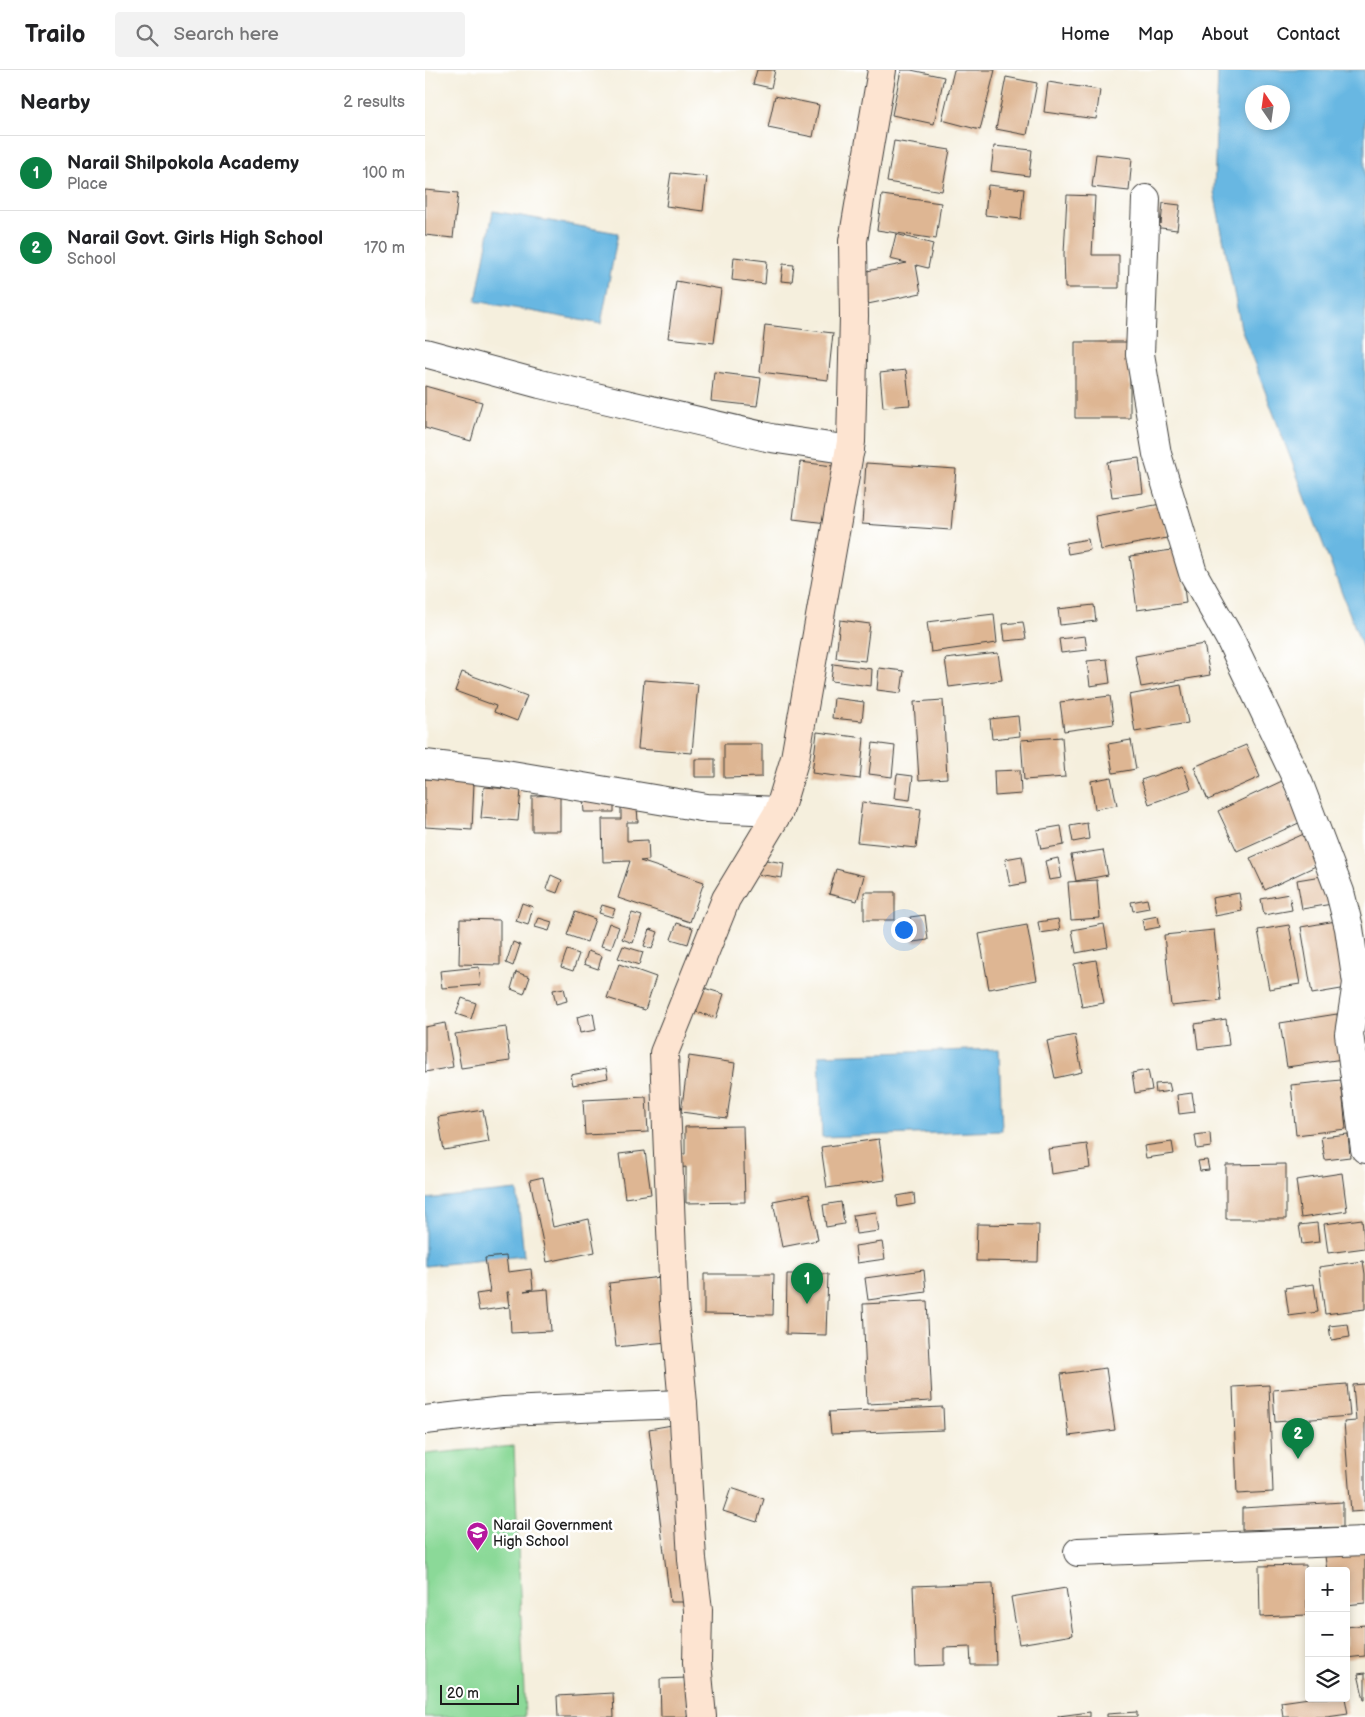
<!DOCTYPE html>
<meta charset="utf-8">
<style>
body{margin:0;font-family:"Balsamiq Sans",sans-serif;background:#f2f2f2;color:#202124}
.controls{position:absolute;right:15px;bottom:15px;display:grid;overflow:hidden;border-radius:5px;box-shadow:0 2px 8px #0003}
.controls button{width:45px;height:45px;display:grid;place-items:center;padding:0;border:0;border-bottom:1px solid #e0e0e0;background:#fff;color:#202124;font:25px sans-serif}
.compass{position:absolute;left:820px;top:15px;width:45px;height:45px;border-radius:50%;background:#fff;box-shadow:0 2px 8px #0003;rotate:347deg}
.scale{position:absolute;left:15px;bottom:12px;width:79px;box-sizing:border-box;padding-left:5px;border:2px solid #1c1c1c;border-top:0;font-size:14px;line-height:18px;white-space:nowrap;color:#1c1c1c;-webkit-text-stroke:4px #fff;paint-order:stroke}
.you{position:absolute;left:478px;top:859px;width:18px;height:18px;margin:-12px;border:4px solid #fff;border-radius:50%;background:#1a73e8;box-shadow:0 0 0 8px #1a73e833}
.badge{display:grid;place-items:center;width:32px;height:32px;border-radius:50%;background:#0b8043;color:#fff;font-size:16px;font-weight:700}
.pin{position:absolute;translate:-50% -41px;filter:drop-shadow(0 1px 2px #0008)}
.pin::after{content:'';position:absolute;top:26px;width:18px;height:15px;background:inherit;clip-path:polygon(0 0,100% 0,50% 100%)}
.list{margin:0;padding:0;list-style:none}
h2{display:flex;justify-content:space-between;align-items:center;height:65px;margin:0;padding:0 20px;font-size:21px}
h2 small{font-size:16px;font-weight:400;color:#757577}
.list li{display:grid;grid-template-columns:32px 1fr auto;gap:15px;align-items:center;box-sizing:border-box;height:75px;padding:0 20px;border-top:1px solid #e0e0e0}
.list b{display:block;font-size:19px;white-space:nowrap}
.list p{margin:0;font-size:16px;white-space:nowrap;color:#757577}
.list em{font-size:16px;font-style:normal;color:#757577}
.icon{flex:none;width:28px;height:28px;fill:none;stroke:currentColor;stroke-width:2;stroke-linecap:round;stroke-linejoin:round}
.map{position:relative;flex:none;width:940px;height:1647px;overflow:hidden}
header{display:flex;align-items:center;gap:30px;box-sizing:border-box;height:70px;padding:0 25px;background:#fff;border-bottom:1px solid #e0e0e0}
header strong{font-size:24px}
nav{display:flex;gap:28px;margin-inline-start:auto;font-size:18px}
.search{width:350px;height:45px;background:#f2f2f2;display:flex;align-items:center;gap:12px;box-sizing:border-box;padding:0 18px;border-radius:5px;color:#757577;font-size:19px}
main{display:flex}
aside{flex:1;background:#fff}
.map>svg:first-child{display:block}
.green{fill:#8bd998;stroke:#547a5a}
.water{fill:#67b7e2;stroke:#426a7f;fill-rule:evenodd}
.building{fill:#deb693}
.lines{fill:none;stroke-linecap:round;stroke-linejoin:round}
.street-casing{stroke:#3d3c39;stroke-width:30}
.secondary-casing{stroke:#3d3c39;stroke-width:30}
.street{stroke:#fff;stroke-width:28}
.secondary{stroke:#fde4d1;stroke-width:28}
.labels{text-anchor:middle;stroke-width:5;stroke-linejoin:round;paint-order:stroke}
.poi-label{font-size:14px;fill:#1c1c1c;stroke:#fff;text-anchor:start}
</style>
<header>
<strong>Trailo</strong>
<div class="search"><svg class="icon" aria-label="search" viewBox="0 0 24 24"><circle cx="10" cy="10" r="6"/><path d="M15 15l6 6"/></svg>Search here</div>
<nav><a>Home</a><a>Map</a><a>About</a><a>Contact</a></nav>
</header>
<main>
<aside>
<h2>Nearby<small>2 results</small></h2>
<ul class="list">
<li><span class="badge">1</span><div><b>Narail Shilpokola Academy</b><p>Place</p></div><em>100 m</em></li>
<li><span class="badge">2</span><div><b>Narail Govt. Girls High School</b><p>School</p></div><em>170 m</em></li>
</ul>
</aside>
<div class="map">
<svg width="940" height="1647" viewBox="0 0 940 1647">
<rect width="100%" height="100%" fill="#fff"/>
<filter id="ink" filterUnits="userSpaceOnUse"><feTurbulence type="fractalNoise" baseFrequency=".02" numOctaves="2"/><feDisplacementMap in="SourceGraphic" scale="10" xChannelSelector="R" yChannelSelector="G"/><feConvolveMatrix kernelMatrix="1 2 1 2 8 2 1 2 1" color-interpolation-filters="sRGB"/></filter>
<filter id="wash" filterUnits="userSpaceOnUse"><feTurbulence type="fractalNoise" baseFrequency=".0096" numOctaves="4" result="noise"/><feDisplacementMap in="SourceGraphic" scale="20" xChannelSelector="R" yChannelSelector="G"/><feGaussianBlur stdDeviation="1.12" result="paint"/><feColorMatrix in="noise" values="0 0 0 0 0 0 0 0 0 0 0 0 0 0 0 0 0 1.4 0 .05"/><feComposite in="paint" operator="in"/></filter>
<g filter="url(#wash)">
<rect width="100%" height="100%" fill="#f5efdd"/>
<path class="green" d="M89,1376L100,1647H0V1384Z"/>
<path class="water" d="M793,0H940V584L816,258L789,122ZM858,22V52H828V22Z
M68,141L193,163L176,254L51,231Z
M574,979L577,1061L397,1067L394,985Z
M92,1120L99,1186L0,1196V1129Z"/>
<g id="blocks">
<path class="building" d="M332,0H350L346,18L328,14Z
M476,0H486L519,7L509,54L467,45Z
M529,0H570L555,60L517,50Z
M581,7L612,13L602,65L571,59Z
M623,12L675,20L671,49L619,42Z
M350,26L394,35L388,67L343,58Z
M469,71L525,80L517,121L462,112Z
M569,76L607,80L604,106L566,101Z
M671,84L707,88L704,121L667,117Z
M246,103L282,107L278,141L241,136Z
M563,115L599,119L596,149L560,145Z
M0,120L33,123L28,168L0,165Z
M457,125L516,133L511,169L452,160Z
M642,125L670,126L667,185H694V218H640L639,184Z
M738,133L755,135L752,160L736,158L725,160L733,134L736,154Z
M471,164L508,174L503,198L491,195L496,223L438,235L432,203L482,193L465,189Z
M309,187L342,191L340,214L307,210Z
M358,194L369,195L367,212L356,211Z
M251,211L296,219L289,273L243,268Z
M340,255L408,263L403,310L335,302Z
M650,272H705V348H650Z
M481,300L485,335L458,337L455,303Z
M289,302L336,308L332,336L286,331Z
M0,316L57,332L46,371L0,358Z
M714,388L718,423L687,427L682,392Z
M375,392L408,396L402,453L368,449Z
M441,393L531,399L526,460L437,454Z
M736,434L742,468L676,480L670,446Z
M663,469L665,480L643,484L641,473Z
M754,479L761,533L712,540L705,486Z
M669,535L671,551L635,555L633,539Z
M569,544L572,573L506,582L502,552Z
M415,550L445,554L440,591L411,588Z
M598,552L601,569L580,571L578,554Z
M660,566L662,580L636,583L634,569Z
M779,574L785,605L716,617L710,586Z
M573,583L577,610L524,617L520,589Z
M682,589L685,613L665,616L662,591Z
M408,594L447,599L446,616L406,611Z
M454,598L479,601L476,623L452,620Z
M37,602L102,626L92,651L69,642L71,636L30,621Z
M219,610L273,614L267,683L213,679Z
M756,615L763,653L710,662L704,625Z
M685,626L689,654L639,661L635,632Z
M409,628L439,632L437,651L407,648Z
M518,630L522,708L494,710L489,632Z
M593,646L595,666L567,669L565,649Z
M392,662L439,668L435,709L387,703Z
M637,667L640,707L599,710L596,670Z
M706,670L711,699L688,703L683,674Z
M448,673L470,676L467,707L444,704Z
M299,674H337V707L299,708Z
M821,675L835,707L783,730L769,697Z
M270,689H290V707H270Z
M758,696L766,719L724,734L716,710Z
M595,700L596,724L570,726L569,701Z
M472,704L488,706L485,730L469,728Z
M686,707L692,735L670,739L666,711Z
M0,709L49,712L47,760L0,757Z
M857,711L876,752L812,781L793,741Z
M59,717L96,720L93,751L56,748Z
M135,725V761H107V726Z
M158,729H189V742H159Z
M437,732L496,739L491,778L432,772Z
M196,736H212L213,752H202V771L223,770L224,790L215,791L279,812L265,852L193,828L205,791L178,792L177,749H196Z
M662,753L664,769L648,772L645,756Z
M636,756L639,775L616,779L612,760Z
M881,763L895,794L840,820L825,788Z
M678,780L683,805L651,811L646,785Z
M597,786L601,813L585,816L580,789Z
M633,788L637,808L624,810L620,791Z
M335,789L359,793L357,808L332,804Z
M411,799L439,806L432,831L404,824Z
M126,805L137,810L132,823L121,819Z
M902,805L907,834L877,839L872,810Z
M672,810L675,848L646,850L643,812Z
M439,822H470V850H439Z
M814,823L817,841L790,846L787,828Z
M864,824L867,840L839,845L836,829Z
M722,829L724,838L708,841L706,832Z
M97,833L108,837L103,855L91,851Z
M177,835L190,839L187,847L174,843Z
M150,842L170,849L162,872L142,865Z
M207,843L217,846L208,873L197,869Z
M500,845L503,870L488,872L485,847Z
M733,846L735,857L719,860L717,849Z
M114,848L127,852L124,861L110,857Z
M35,849L75,850V895L34,894Z
M633,849L635,860L615,863L613,852Z
M911,851L922,918L887,924L876,857Z
M184,853L194,857L186,879L176,876Z
M252,853L268,858L263,874L246,869Z
M679,854L683,877L651,883L647,860Z
M602,855L612,910L564,919L554,864Z
M864,855L875,914L844,919L833,860Z
M225,859L233,862L227,879L219,876Z
M789,860L796,931L746,936L739,865Z
M88,872L95,875L88,896L81,893Z
M198,876L218,882L214,895L193,888Z
M142,880L154,884L148,901L136,897Z
M163,881L177,886L173,899L159,894Z
M671,890L679,933L657,937L649,894Z
M194,894L231,907L220,940L182,928Z
M54,897L56,915L17,918L15,901Z
M91,902L105,907L99,924L86,919Z
M262,913L299,924L291,948L255,937Z
M139,918L142,931L131,934L128,920Z
M37,928L51,933L46,949L31,944Z
M168,943L171,960L155,963L152,947Z
M912,944L918,989L862,997L855,953Z
M801,949L804,975L773,979L770,954Z
M20,953L28,997L0,1002V957Z
M81,957L85,991L36,998L30,964Z
M650,965L657,1002L630,1008L622,971Z
M264,986L310,993L302,1048L256,1042Z
M181,998L183,1008L148,1015L146,1005Z
M723,1000L727,1020L710,1023L707,1003Z
M916,1010L921,1059L871,1065L866,1015Z
M744,1013L746,1021L731,1023L730,1014Z
M767,1023L770,1042L754,1044L752,1025Z
M221,1027L223,1062L160,1065L158,1030Z
M58,1040L64,1072L19,1080L13,1047Z
M318,1056L320,1132L261,1133V1097L246,1099L245,1085L260,1084V1057Z
M785,1063L786,1077L772,1079L770,1065Z
M923,1064L925,1087L900,1090L896,1067Z
M454,1069L460,1110L402,1118L396,1077Z
M747,1072L749,1084L721,1088L719,1076Z
M662,1074L665,1098L626,1104L623,1079Z
M220,1081L226,1124L200,1128L194,1084Z
M782,1090L784,1100L775,1101L773,1091Z
M861,1094V1149H801V1095Z
M917,1103L922,1141L876,1148L871,1110Z
M118,1107L128,1157L164,1149L170,1182L122,1192L105,1110Z
M489,1123L490,1134L473,1137L472,1126Z
M384,1124L393,1170L357,1177L348,1131Z
M416,1132L419,1154L401,1157L398,1135Z
M451,1142L454,1161L431,1164L428,1145Z
M937,1149L940,1178L903,1183L899,1154Z
M892,1153L894,1172L877,1174L874,1155Z
M552,1154L614,1155L613,1192L551,1191Z
M457,1172L460,1189L432,1193L430,1176Z
M81,1186L83,1202L106,1199L108,1219L99,1221L123,1219L126,1261L86,1263L84,1222H82L84,1237L54,1241L51,1224L65,1222L60,1188Z
M938,1191L940,1204V1239L900,1244L894,1197Z
M499,1200L501,1222L443,1230L440,1208Z
M279,1204H349L348,1245L279,1244Z
M362,1204H403L401,1265L361,1264Z
M236,1207L242,1272L191,1277L184,1213Z
M889,1214L893,1242L864,1246L860,1218Z
M502,1231L507,1331L442,1334L438,1234Z
M923,1254L925,1267L906,1270L904,1256Z
M681,1298L690,1360L644,1366L636,1304Z
M922,1314L925,1346L850,1352L848,1320Z
M940,1314V1441L926,1442L919,1352L931,1351L928,1315Z
M844,1315L848,1422L812,1424L808,1317Z
M518,1337L519,1360L406,1364L404,1342Z
M247,1355L268,1532H245L224,1359Z
M306,1418L339,1429L332,1452L298,1441Z
M918,1432V1457L817,1460V1438Z
M940,1482V1533L921,1535V1501H902L900,1486Z
M881,1495L882,1545L835,1547L834,1496Z
M568,1513L571,1595H546L545,1577L519,1578V1595L491,1596L488,1516Z
M641,1518L648,1565L594,1574L586,1527Z
M940,1555V1586L921,1588V1557Z
M940,1603V1630H939L933,1604Z
M262,1608L263,1647H236L235,1609Z
M188,1623L189,1647H133L132,1626Z
M884,1628H920L923,1644L902,1647H858L856,1632Z
M665,1642V1647H633V1646Z
M712,1642V1647H682V1644Z"/>
</g>
</g>
<g filter="url(#ink)">
<use href="#blocks" fill-opacity="0" stroke="#3d3c39" stroke-width="1"/>
<g class="lines">
<defs>
<path id="street" d="M721,129L715,284L732,384L768,503L805,569L874,714L915,822L924,858L932,913L924,964L940,1079
M0,283L115,314L346,368L425,380
M0,694L75,703L282,738L354,741
M0,1350L79,1341L258,1334
M653,1482L940,1471"/>
<path id="secondary" d="M277,1647L272,1593L273,1540L267,1489L258,1334L249,1234L239,983L301,829L354,741L370,688L426,372L429,246L428,171L457,0"/>
</defs>
<use href="#street" class="street-casing"/>
<use href="#secondary" class="secondary-casing"/>
<use href="#street" class="street"/>
<use href="#secondary" class="secondary"/>
</g>
</g>
<defs>
<symbol id="school-pin" viewBox="-11 -11 22 30"><path d="M0 17L-7.5 6A9.5 9.5 0 1 1 7.5 6Z" fill="#b5179e" stroke="#fff"/><path d="M0-5L7-2L0 1L-7-2ZM-4 1L0 2.5L4 1V4Q0 6-4 4Z" fill="#fff"/></symbol>
</defs>
<g fill-rule="evenodd">
<use href="#school-pin" x="40" y="1450" width="25" height="34"/>
</g>
<g class="labels">
<g class="poi-label">
<text x="68" y="1460">Narail Government<tspan x="68" dy="16">High School</tspan></text>
</g>
</g>
</svg>
<div class="controls">
<button>+</button>
<button>−</button>
<button><svg class="icon" aria-label="layers" viewBox="0 0 24 24"><path d="M12 4l9 5-9 5-9-5zM3 14l9 5 9-5"/></svg></button>
</div>
<svg class="compass" viewBox="-18 -18 36 36"><path d="M0-13l5 13h-10z" fill="#e53935"/><path d="M0 13l5-13h-10z" fill="#757577"/></svg>
<div class="scale">20 m</div>
<div class="you"></div>
<div class="pin badge" style="left:382px;top:1234px">1</div>
<div class="pin badge" style="left:873px;top:1389px">2</div>
</div>
</main>
